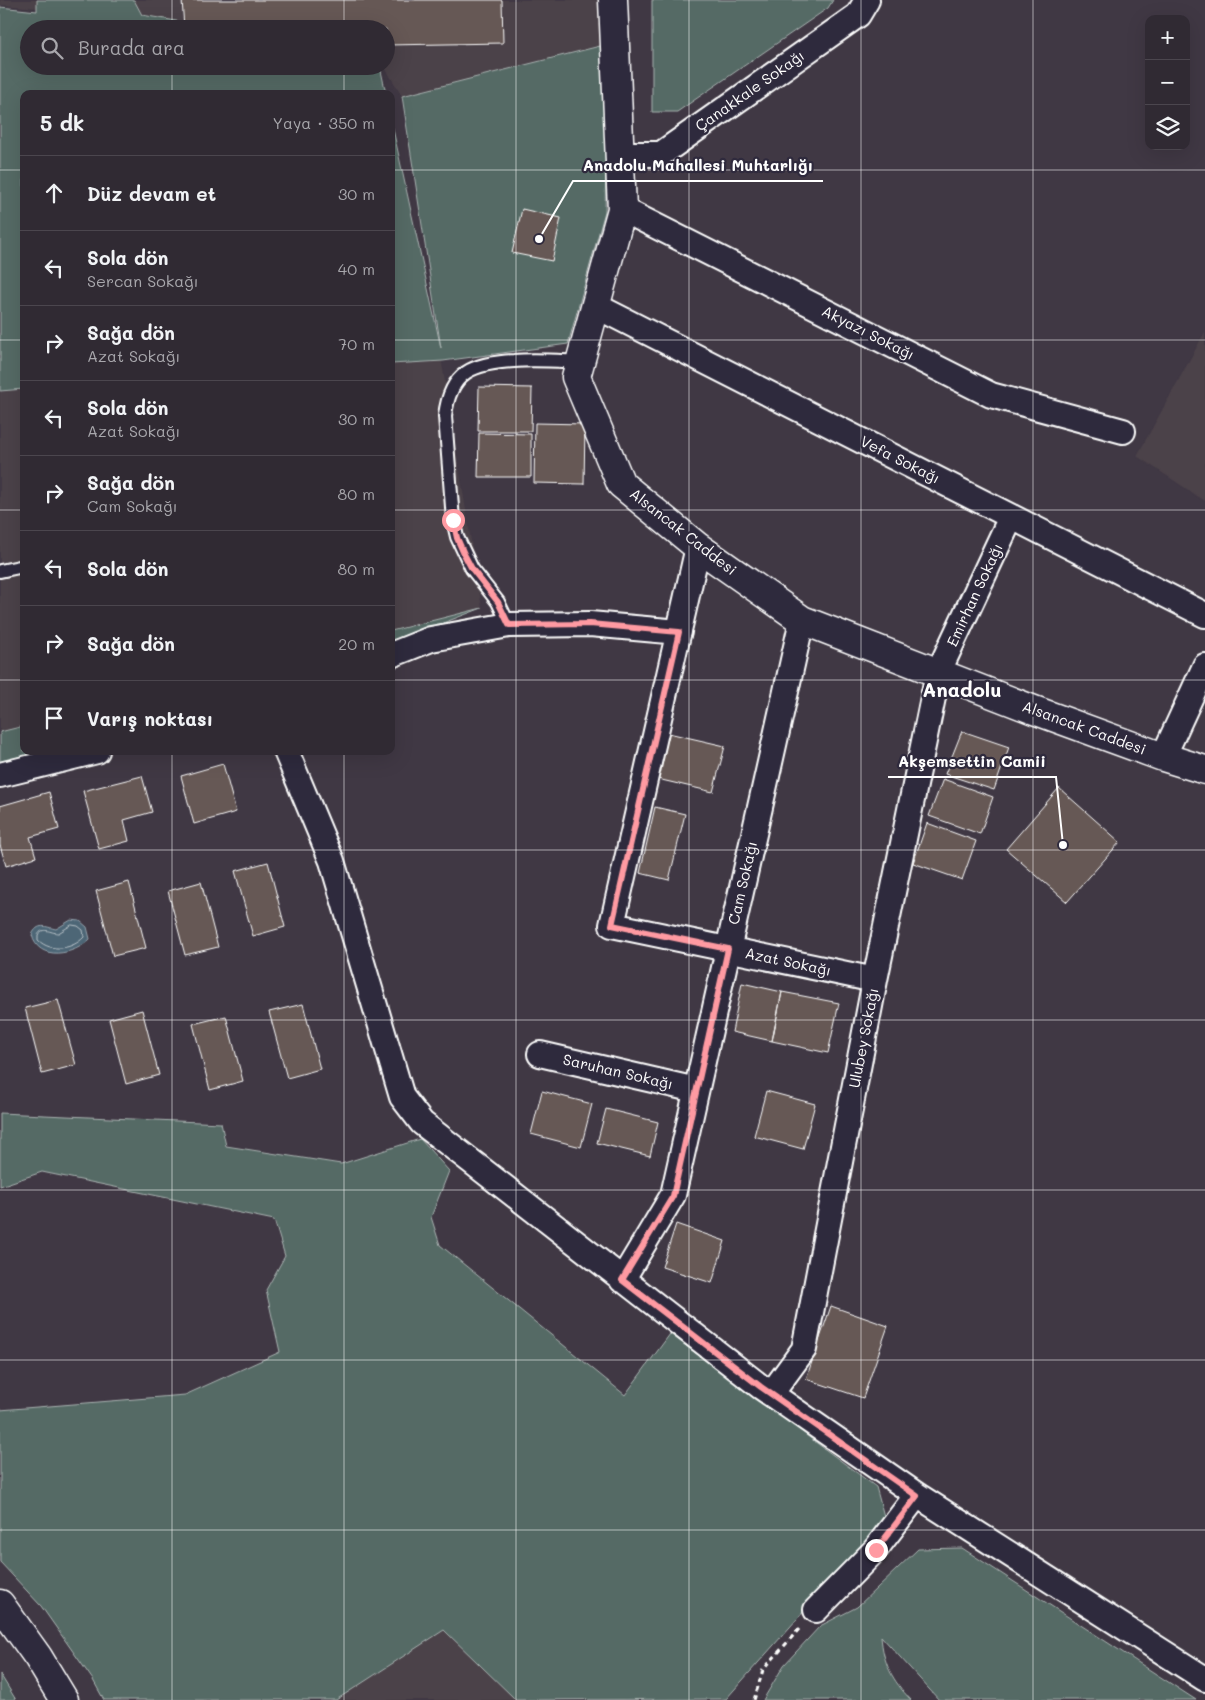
<!DOCTYPE html>
<html lang="tr">
<meta charset="utf-8">
<style>
body{margin:0;font-family:Mali,sans-serif;background:#38323b;color:#f1f3f6}
.controls{position:absolute;right:15px;top:15px;display:grid;overflow:hidden;border-radius:10px;box-shadow:0 5px 20px #0002}
.controls button{width:45px;height:45px;display:grid;place-items:center;padding:0;border:0;border-bottom:1px solid #4b464e;background:#302a33;color:#f1f3f6;font:25px sans-serif}
.stop{position:absolute;width:15px;height:15px;margin:-11px;border:4px solid #ff9aa2;border-radius:50%;background:#fff}
.stop.end{background:#ff9aa2;border-color:#fff;box-shadow:0 1px 5px #0008}
.list{margin:0;padding:0;list-style:none}
h2{display:flex;justify-content:space-between;align-items:center;height:65px;margin:0;padding:0 20px;font-size:21px}
h2 small{font-size:16px;font-weight:400;color:#a8a7ac}
.list li{display:grid;grid-template-columns:32px 1fr auto;gap:15px;align-items:center;box-sizing:border-box;height:75px;padding:0 20px;border-top:1px solid #4b464e}
.list b{display:block;font-size:19px;white-space:nowrap}
.list p{margin:0;font-size:16px;white-space:nowrap;color:#a8a7ac}
.list em{font-size:16px;font-style:normal;color:#a8a7ac}
.icon{flex:none;width:28px;height:28px;fill:none;stroke:currentColor;stroke-width:2;stroke-linecap:round;stroke-linejoin:round}
.map{position:relative;flex:none;width:1205px;height:1700px;overflow:hidden}
.search{position:absolute;background:#302a33;box-shadow:0 5px 20px #0002;left:20px;top:20px;width:375px;height:55px;display:flex;align-items:center;gap:12px;box-sizing:border-box;padding:0 18px;border-radius:28px;color:#a8a7ac;font-size:19px}
.panel{position:absolute;background:#302a33;box-shadow:0 5px 20px #0002;left:20px;top:90px;width:375px;height:665px;border-radius:10px}
.map>svg:first-child{display:block}
.built{fill:#4b4249}
.green{fill:#546a65;stroke:#aab4b2}
.water{fill:#4d6676;stroke:#94a3ad}
.lines{fill:none;stroke-linecap:round;stroke-linejoin:round}
.shore{stroke:#b8c2c8;stroke-width:1}
.building{fill:#665955;stroke:#fff}
.service-casing{stroke:#fff;stroke-width:16}
.minor-casing{stroke:#fff;stroke-width:28}
.tertiary-casing{stroke:#fff;stroke-width:31}
.secondary-casing{stroke:#fff;stroke-width:31}
.path{stroke:#fff;stroke-width:3;stroke-dasharray:5 4;stroke-linecap:butt}
.service{stroke:#2f2a3d;stroke-width:12}
.minor{stroke:#2f2a3d;stroke-width:24}
.tertiary{stroke:#2f2a3d;stroke-width:28}
.secondary{stroke:#2f2a3d;stroke-width:28}
.route{stroke:#ff9aa2;stroke-width:6}
.grid{fill:none;stroke:#fff;stroke-width:1;stroke-opacity:0.55}
.labels{text-anchor:middle;stroke-width:4.5;stroke-linejoin:round;paint-order:stroke}
.street-label{font-size:15px;fill:#fff;stroke:#2f2a3d}
.district-label{font-size:20px;font-weight:bold;fill:#fff;stroke:#2f2a3d}
.leader{fill:none;stroke:#fff;stroke-width:2}
.callout-dot{fill:#fff;stroke:#2f2a3d;stroke-width:2}
.callout-label{font-size:16px;text-anchor:middle;font-weight:bold;fill:#fff;stroke:#2f2a3d;stroke-width:4.5;stroke-linejoin:round;paint-order:stroke}
</style>
<div class="map">
<svg width="1205" height="1700" viewBox="0 0 1205 1700">
<rect width="100%" height="100%" fill="#403844"/>
<filter id="ink" filterUnits="userSpaceOnUse"><feTurbulence type="fractalNoise" baseFrequency=".02" numOctaves="2"/><feDisplacementMap in="SourceGraphic" scale="10" xChannelSelector="R" yChannelSelector="G"/><feConvolveMatrix kernelMatrix="1 2 1 2 8 2 1 2 1" color-interpolation-filters="sRGB"/></filter>
<g filter="url(#ink)">
<path class="built" d="M0,0H39L40,8L0,5Z
M134,0H603L608,44L402,96L384,66H386V29H222L142,15Z
M1205,332V501L1137,456Z
M441,358L482,608L391,631V362Z
M24,385V726L0,732V387Z
M444,1630L516,1700H336Z"/>
<path class="green" d="M37,0H134L142,15L222,29H29V66H380L386,94H24V389L0,391V7L37,11Z
M652,0H833L828,8L677,112H652Z
M608,44L605,211L568,344L443,361L391,364V120L441,348L402,96Z
M482,608L391,643V631Z
M24,726V751H41L0,762V732Z
M0,1113L221,1123L226,1146L341,1164L420,1139L449,1171L431,1217L440,1245L625,1395L670,1334L876,1487L885,1520L726,1699L516,1700L444,1630L336,1700H104L93,1680L41,1606L0,1562V1410L185,1395L280,1352L266,1290L285,1256L274,1220L42,1172L0,1186Z
M962,1548L1196,1700H939L881,1636C883,1663 892,1680 911,1700H763L784,1665L820,1626L857,1607L918,1549Z
M0,1674L16,1700H0Z"/>
<path class="water" d="M71,920L80,921L87,927L90,939C75,955 38,962 32,935C38,922 46,927 56,929Z"/>
<g class="lines">
<path class="shore" d="M72,925L78,926L83,930L84,937C73,949 51,953 38,940V935C43,926 50,933 58,933Z"/>
</g>
<path class="building" d="M182,0H502L503,43L386,45V29H196L184,27Z
M522,209L561,218L552,261L512,253Z
M479,387L532,388L531,431H478Z
M535,423L585,424L584,484L534,483Z
M479,433L531,434V477H478Z
M962,731L1009,747L994,790L945,774Z
M664,732L725,746L713,792L653,778Z
M223,764L236,812L194,824L181,776Z
M142,776L152,812L124,820L129,841L99,849L83,791Z
M943,779L993,797L980,834L929,816Z
M1059,788L1120,842L1067,902L1006,849Z
M49,792L59,829L30,837L36,857L6,866L0,845V806Z
M655,807L685,814L669,880L640,873Z
M927,823L976,841L962,880L913,863Z
M268,862L285,927L253,936L235,871Z
M129,882L146,948L113,956L96,891Z
M201,882L218,947L185,955L168,891Z
M742,983L782,992L772,1041L732,1032Z
M782,992L839,1003L828,1053L772,1041Z
M58,1000L76,1065L42,1074L25,1008Z
M303,1004L320,1069L287,1078L269,1012Z
M142,1010L159,1075L126,1084L109,1019Z
M226,1016L243,1081L210,1090L193,1024Z
M542,1091L592,1104L581,1147L531,1134Z
M766,1091L815,1104L803,1149L754,1136Z
M606,1109L658,1122L650,1156L597,1143Z
M676,1224L725,1241L712,1283L662,1267Z
M831,1306L888,1326L863,1398L806,1379Z"/>
<g class="lines">
<defs>
<path id="service" d="M0,571L24,566
M509,625L498,602L472,569L457,537L453,520L445,416C450,371 474,363 514,361C536,359 558,361 580,362"/>
<path id="minor" d="M621,154H661L858,15L867,0
M622,209L991,395L1123,431
M596,306L1205,615
M698,547L612,925L875,980
M391,655L431,639L509,625L590,624L679,632
M286,751L332,861L402,1097L422,1123L761,1387L917,1495L1205,1679
M1163,757L1205,666
M0,775L97,751
M540,1054L696,1090
M622,1280L673,1195L802,620
M771,1394L804,1349L875,980L938,673L1011,517
M816,1610L875,1550L917,1495"/>
<path id="tertiary" d="M613,0L622,209L576,377L621,484L698,547L802,620L1034,710L1163,757L1205,770"/>
<path id="secondary" d="M0,1604L38,1657L64,1700"/>
</defs>
<use href="#service" class="service-casing"/>
<use href="#minor" class="minor-casing"/>
<use href="#tertiary" class="tertiary-casing"/>
<use href="#secondary" class="secondary-casing"/>
<path class="path" d="M754,1700L763,1670L799,1629"/>
<use href="#service" class="service"/>
<use href="#minor" class="minor"/>
<use href="#tertiary" class="tertiary"/>
<use href="#secondary" class="secondary"/>
</g>
</g>
<g class="lines" filter="url(#ink)">
<path class="route" d="M453,520L457,538L464,554L472,569L498,602L509,625L590,624L679,632L612,925L728,949L673,1196L622,1280L761,1387L917,1496L876,1550"/>
</g>
<path class="grid" d="M172,0V29M344,0V29M516,0V1700M689,0V1700M861,0V1700M1033,0V1700M172,66V94M344,66V94M0,170H24M391,170H1205M0,340H24M391,340H1205M0,510H24M391,510H1205M0,680H24M391,680H1205M172,751V1700M344,751V1700M0,850H1205M0,1020H1205M0,1190H1205M0,1360H1205M0,1530H1205"/>
<g class="labels">
<g class="street-label">
<text transform="translate(750 91) rotate(-35)" y="5">Çanakkale Sokağı</text>
<text transform="translate(868 333) rotate(27)" y="5">Akyazı Sokağı</text>
<text transform="translate(900 460) rotate(27)" y="5">Vefa Sokağı</text>
<text transform="translate(683 532) rotate(38)" y="5">Alsancak Caddesi</text>
<text transform="translate(975 595) rotate(-65)" y="5">Emirhan Sokağı</text>
<text transform="translate(1084 728) rotate(20)" y="5">Alsancak Caddesi</text>
<text transform="translate(743 883) rotate(-77)" y="5">Cam Sokağı</text>
<text transform="translate(788 962) rotate(12)" y="5">Azat Sokağı</text>
<text transform="translate(864 1038) rotate(-79)" y="5">Ulubey Sokağı</text>
<text transform="translate(618 1072) rotate(13)" y="5">Saruhan Sokağı</text>
</g>
<g class="district-label">
<text x="962" y="697">Anadolu</text>
</g>
</g>
<path class="leader" d="M539 239L573 181H823M1063 845L1056 777H888"/>
<g class="callout-dot">
<circle cx="539" cy="239" r="5"/>
<circle cx="1063" cy="845" r="5"/>
</g>
<g class="callout-label">
<text x="698" y="171">Anadolu Mahallesi Muhtarlığı</text>
<text x="972" y="767">Akşemsettin Camii</text>
</g>
</svg>
<div class="controls">
<button>+</button>
<button>−</button>
<button><svg class="icon" aria-label="layers" viewBox="0 0 24 24"><path d="M12 4l9 5-9 5-9-5zM3 14l9 5 9-5"/></svg></button>
</div>
<div class="stop" style="left:453px;top:520px"></div>
<div class="stop end" style="left:876px;top:1550px"></div>
<div class="search"><svg class="icon" aria-label="search" viewBox="0 0 24 24"><circle cx="10" cy="10" r="6"/><path d="M15 15l6 6"/></svg>Burada ara</div>
<section class="panel">
<h2>5 dk<small>Yaya · 350 m</small></h2>
<ul class="list">
<li><svg class="icon" aria-label="ahead" viewBox="0 0 24 24"><path d="M12 20V5M6 11l6-6 6 6"/></svg><div><b>Düz devam et</b></div><em>30 m</em></li>
<li><svg class="icon" aria-label="left" viewBox="0 0 24 24"><path d="M17 20v-9H6M10 6l-5 5 5 5"/></svg><div><b>Sola dön</b><p>Sercan Sokağı</p></div><em>40 m</em></li>
<li><svg class="icon" aria-label="right" viewBox="0 0 24 24"><path d="M7 20v-9h11M14 6l5 5-5 5"/></svg><div><b>Sağa dön</b><p>Azat Sokağı</p></div><em>70 m</em></li>
<li><svg class="icon" aria-label="left" viewBox="0 0 24 24"><path d="M17 20v-9H6M10 6l-5 5 5 5"/></svg><div><b>Sola dön</b><p>Azat Sokağı</p></div><em>30 m</em></li>
<li><svg class="icon" aria-label="right" viewBox="0 0 24 24"><path d="M7 20v-9h11M14 6l5 5-5 5"/></svg><div><b>Sağa dön</b><p>Cam Sokağı</p></div><em>80 m</em></li>
<li><svg class="icon" aria-label="left" viewBox="0 0 24 24"><path d="M17 20v-9H6M10 6l-5 5 5 5"/></svg><div><b>Sola dön</b></div><em>80 m</em></li>
<li><svg class="icon" aria-label="right" viewBox="0 0 24 24"><path d="M7 20v-9h11M14 6l5 5-5 5"/></svg><div><b>Sağa dön</b></div><em>20 m</em></li>
<li><svg class="icon" aria-label="arrive" viewBox="0 0 24 24"><path d="M6 21V4h12l-3 4 3 4H6"/></svg><div><b>Varış noktası</b></div></li>
</ul>
</section>
</div>
